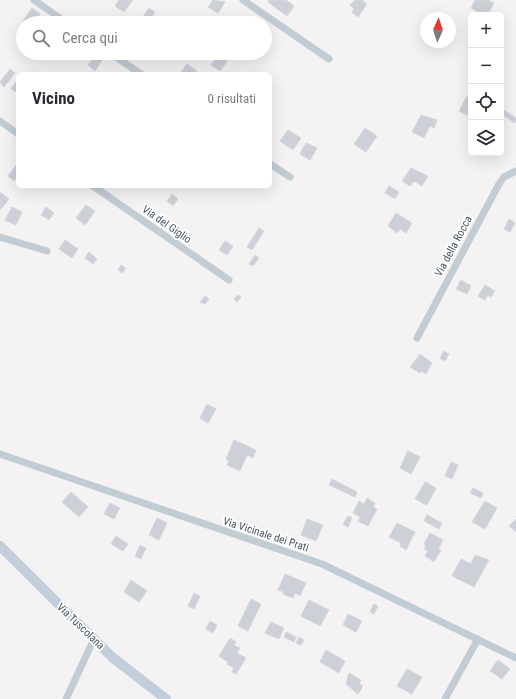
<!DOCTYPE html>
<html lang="it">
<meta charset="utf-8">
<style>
body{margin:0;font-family:"Roboto Condensed",sans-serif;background:#f2f2f3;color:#2b2b33}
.controls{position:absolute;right:12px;top:12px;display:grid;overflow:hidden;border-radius:6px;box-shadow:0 4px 16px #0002}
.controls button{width:36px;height:36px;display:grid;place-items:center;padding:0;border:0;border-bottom:1px solid #e1e1e2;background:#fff;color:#2b2b33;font:20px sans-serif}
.compass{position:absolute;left:420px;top:12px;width:36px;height:36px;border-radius:50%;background:#fff;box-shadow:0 4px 16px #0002;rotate:3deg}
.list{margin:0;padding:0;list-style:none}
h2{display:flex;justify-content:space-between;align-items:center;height:52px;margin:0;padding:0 16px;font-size:17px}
h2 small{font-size:13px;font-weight:400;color:#7c7c81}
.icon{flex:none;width:22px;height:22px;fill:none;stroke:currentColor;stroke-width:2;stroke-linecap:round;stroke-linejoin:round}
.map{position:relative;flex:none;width:516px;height:699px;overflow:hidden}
.search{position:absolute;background:#fff;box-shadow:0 4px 16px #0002;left:16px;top:16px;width:256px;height:44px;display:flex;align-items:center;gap:10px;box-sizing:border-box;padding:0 14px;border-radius:22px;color:#7c7c81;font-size:15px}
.panel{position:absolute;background:#fff;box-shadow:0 4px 16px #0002;left:16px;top:72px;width:256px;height:116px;border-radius:6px}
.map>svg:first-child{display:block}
.building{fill:#cdd0d7;stroke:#d5d7de}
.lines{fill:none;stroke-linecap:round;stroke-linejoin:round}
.minor{stroke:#c1ccd4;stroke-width:7}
.secondary{stroke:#c3cedc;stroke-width:10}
.labels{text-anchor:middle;stroke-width:3.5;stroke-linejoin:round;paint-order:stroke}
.street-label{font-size:11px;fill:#475462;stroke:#fff}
</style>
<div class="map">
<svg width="516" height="699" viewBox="0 0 516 699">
<rect width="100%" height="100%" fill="#f4f2f2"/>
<path class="building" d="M119,0H133L124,12L115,6Z
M213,0L225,2L218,13L208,7Z
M269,0H286L294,6L287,16L268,2Z
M355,0H362L367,4L358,17L352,12L354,9L350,5Z
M475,0H488L494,3L487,15H484L471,8Z
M32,8L40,14L34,23H26L23,21Z
M149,8L155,12L150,20L155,23H139Z
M265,40L270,44L265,52Z
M95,55L102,60L95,71L88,65Z
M218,55L227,61L220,71L211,65Z
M187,64L197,71L194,74L180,73Z
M10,69L15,73L4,87L0,82Z
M18,79V93L11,89Z
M467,96L471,98V117L459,111Z
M502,109L516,118L515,123L501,114Z
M421,115L437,120L434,128L430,126L424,138L412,132Z
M365,128L377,136L366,152L354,144Z
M288,130L301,138L293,150L280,141Z
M306,143L317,148L310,160L300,154Z
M18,163V176L14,181L8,176Z
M411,168L428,176L422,186L414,181L410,186L402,181Z
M389,186L399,192L395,199L385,193Z
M0,192L9,199L0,210Z
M172,194L178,199L173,206L167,201Z
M86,205L95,211L85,225L76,218Z
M12,207L22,212L16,225L5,220Z
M46,207L54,213L49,220L41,215Z
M396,213L412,223L406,233L400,229L397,233L388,226Z
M509,219L515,223L510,232L504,229Z
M259,228L264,231L252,250L247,247Z
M65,240L78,249L72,258L59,249Z
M225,241L233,246L227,255L219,250Z
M89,252L97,259L93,264L85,258Z
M255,255L259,258L253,266L249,264Z
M121,265L126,268L122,273L118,270Z
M461,280L471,286L467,294L456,289Z
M485,285L495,291L491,297L488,295L485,300L478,296Z
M238,295L241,297L237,302L234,299Z
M205,296L209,299L205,304L200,302Z
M444,351L449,354L445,361L440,358Z
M420,354L432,363L426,374L421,371L420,373L410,367Z
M207,404L216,409L208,423L200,418Z
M234,440L256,450L253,458L247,455L240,471L227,465L229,461L226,459Z
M408,451L420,457L411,474L400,468Z
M451,462L458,465L452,479L445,476Z
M332,479L357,492L355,497L329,485Z
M425,482L436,488L427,505L415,499Z
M473,488L483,493L481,498L470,493Z
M71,492L88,507L79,517L62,502Z
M367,498L375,503L373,507L377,509L368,526L358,521L360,517L353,513L359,501L364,504Z
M485,501L497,508L485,529L472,522Z
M110,503L120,508L114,519L104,514Z
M427,515L442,523L439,529L424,521Z
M348,516L352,518L348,527L343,524Z
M157,518L167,523L159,540L149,535Z
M307,519L323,525L316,541L301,535Z
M516,519V532L509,526Z
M397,523L415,532L406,550L400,546L401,543L389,537Z
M430,533L443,540L438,549L441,550L434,562L425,556L428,551L424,549L426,546L424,544Z
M116,536L128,544L123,551L111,544Z
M140,545L146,548L141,559L135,556Z
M475,555L489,560L474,587L452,576L461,559L471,564Z
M285,574L306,583L300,596L295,593L293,598L283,594L284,592L278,590Z
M131,580L147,591L139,602L124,592Z
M194,593L200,596L194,609L188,606Z
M251,599L261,604L248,631L238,626Z
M309,600L329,610L320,626L301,616Z
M374,604L378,606L374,614L370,612Z
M348,614L362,621L356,632L343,625Z
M210,621L217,625L213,633L206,629Z
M271,622L284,628L279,639L265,633Z
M286,632L296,637L294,642L284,637Z
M299,637L304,640L301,645L296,643Z
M230,638L236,642L234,645L240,648L237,653L246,658L236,674L232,672L234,668L227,664L228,662L219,656Z
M326,650L345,661L339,673L320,662Z
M498,660L510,669L502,679L490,671Z
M407,669L422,677L412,694L397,686Z
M349,673L361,680L359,684L363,686L358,694L346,684Z"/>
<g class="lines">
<path class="minor" d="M34,0L67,23
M243,0L329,59
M110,53L141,74
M0,121L18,134
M270,164L290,177
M93,186L229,280
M0,237L47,251
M417,338L499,184L504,177L516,171
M0,454L322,564L516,658
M66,699L94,639
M445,699L478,639"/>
<path class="secondary" d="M0,546L112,657L166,699"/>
</g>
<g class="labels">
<g class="street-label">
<text transform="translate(167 224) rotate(35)" y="4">Via del Giglio</text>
<text transform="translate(453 246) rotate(-62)" y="4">Via della Rocca</text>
<text transform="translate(266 534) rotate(18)" y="4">Via Vicinale dei Prati</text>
<text transform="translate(81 626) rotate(44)" y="4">Via Tuscolana</text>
</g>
</g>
</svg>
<div class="controls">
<button>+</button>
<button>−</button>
<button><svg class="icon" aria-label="locate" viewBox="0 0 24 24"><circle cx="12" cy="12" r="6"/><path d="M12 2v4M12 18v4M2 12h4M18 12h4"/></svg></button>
<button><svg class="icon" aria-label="layers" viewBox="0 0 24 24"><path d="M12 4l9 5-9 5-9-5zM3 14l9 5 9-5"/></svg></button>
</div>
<svg class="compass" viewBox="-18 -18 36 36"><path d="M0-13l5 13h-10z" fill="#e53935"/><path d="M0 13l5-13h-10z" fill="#7c7c81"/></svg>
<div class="search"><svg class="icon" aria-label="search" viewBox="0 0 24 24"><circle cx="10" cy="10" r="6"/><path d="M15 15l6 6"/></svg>Cerca qui</div>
<section class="panel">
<h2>Vicino<small>0 risultati</small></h2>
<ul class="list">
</ul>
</section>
</div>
